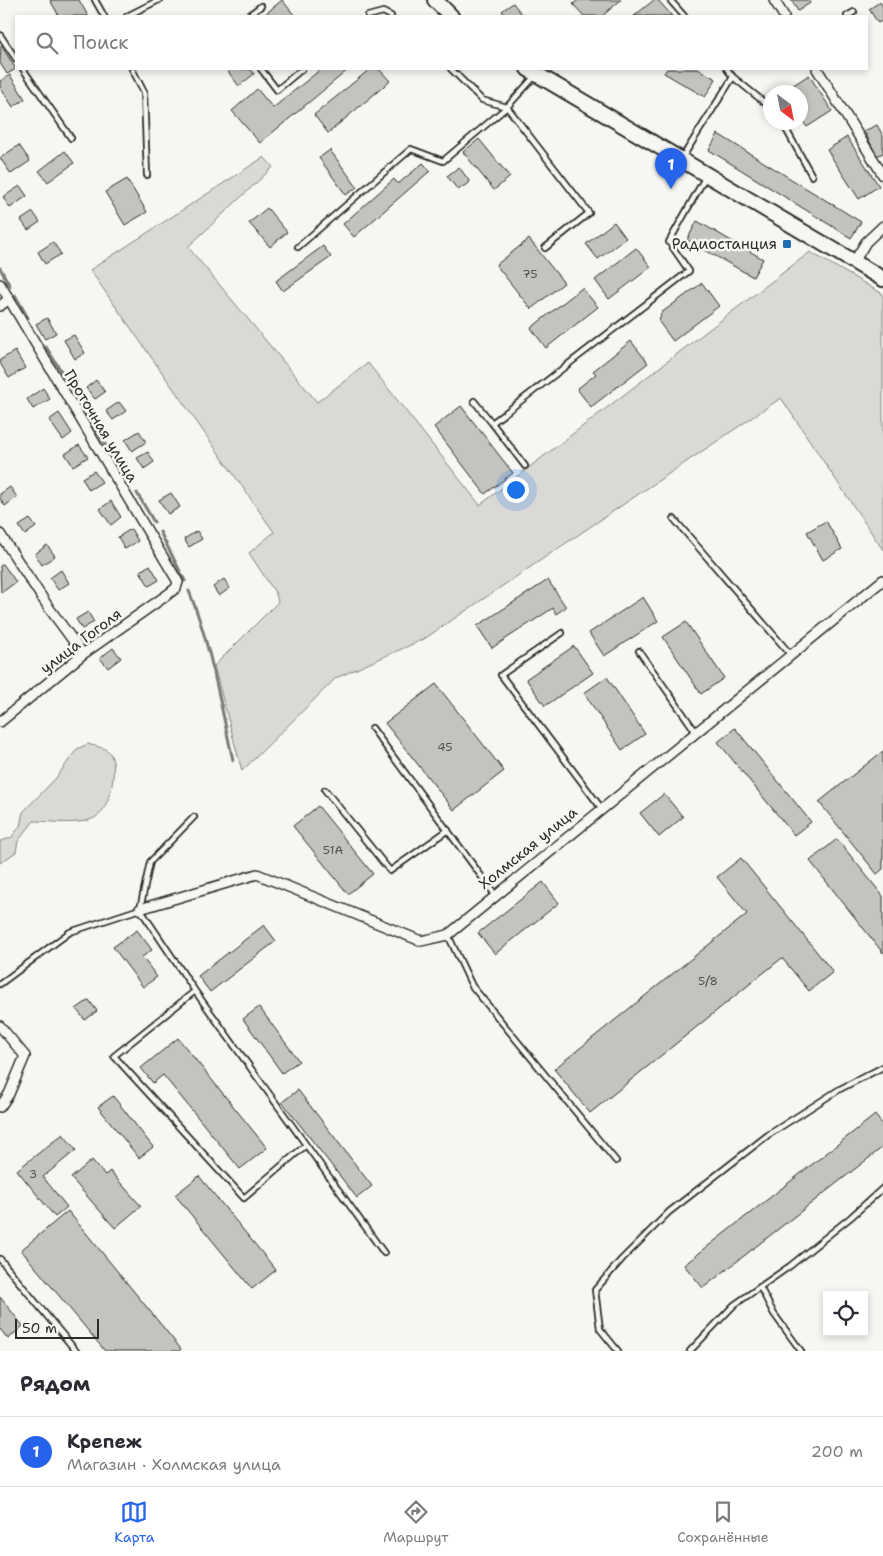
<!DOCTYPE html>
<html lang="ru">
<meta charset="utf-8">
<style>
body{margin:0;font-family:"Shantell Sans",sans-serif;background:#f2f2f3;color:#2b2b33}
.controls{position:absolute;right:15px;bottom:15px;display:grid;overflow:hidden;border-radius:0px;box-shadow:0 2px 8px #0003}
.controls button{width:45px;height:45px;display:grid;place-items:center;padding:0;border:0;border-bottom:1px solid #e1e1e2;background:#fff;color:#2b2b33;font:25px sans-serif}
.compass{position:absolute;left:763px;top:85px;width:45px;height:45px;border-radius:50%;background:#fff;box-shadow:0 2px 8px #0003;rotate:148deg}
.scale{position:absolute;left:15px;bottom:12px;width:84px;box-sizing:border-box;padding-left:5px;border:2px solid #2b2b2b;border-top:0;font-size:14px;line-height:18px;white-space:nowrap;color:#2b2b2b;-webkit-text-stroke:4px #f6f6f2;paint-order:stroke}
.you{position:absolute;left:515px;top:489px;width:18px;height:18px;margin:-12px;border:4px solid #fff;border-radius:50%;background:#1a73e8;box-shadow:0 0 0 8px #1a73e833}
.badge{display:grid;place-items:center;width:32px;height:32px;border-radius:50%;background:#2563eb;color:#fff;font-size:16px;font-weight:700}
.pin{position:absolute;translate:-50% -41px;filter:drop-shadow(0 1px 2px #0008)}
.pin::after{content:'';position:absolute;top:26px;width:18px;height:15px;background:inherit;clip-path:polygon(0 0,100% 0,50% 100%)}
.list{margin:0;padding:0;list-style:none}
h2{display:flex;justify-content:space-between;align-items:center;height:65px;margin:0;padding:0 20px;font-size:21px}
h2 small{font-size:16px;font-weight:400;color:#7c7c81}
.list li{display:grid;grid-template-columns:32px 1fr auto;gap:15px;align-items:center;box-sizing:border-box;height:70px;padding:0 20px;border-top:1px solid #e1e1e2}
.list b{display:block;font-size:19px;white-space:nowrap}
.list p{margin:0;font-size:16px;white-space:nowrap;color:#7c7c81}
.list em{font-size:16px;font-style:normal;color:#7c7c81}
.icon{flex:none;width:28px;height:28px;fill:none;stroke:currentColor;stroke-width:2;stroke-linecap:round;stroke-linejoin:round}
.map{position:relative;flex:none;width:883px;height:1351px;overflow:hidden}
.search{position:absolute;background:#fff;box-shadow:0 2px 8px #0003;left:15px;right:15px;top:15px;height:55px;display:flex;align-items:center;gap:12px;box-sizing:border-box;padding:0 18px;border-radius:0px;color:#7c7c81;font-size:19px}
.sheet{height:135px;background:#fff}
nav{display:flex;justify-content:space-around;align-items:center;box-sizing:border-box;height:70px;border-top:1px solid #e1e1e2;background:#fff;font-size:14px;color:#7c7c81}
nav a{display:grid;justify-items:center;gap:2px}
nav .on{color:#2563eb}
.map>svg:first-child{display:block}
.green{fill:#d9d9d5;stroke:#828280}
.lines{fill:none;stroke-linecap:round;stroke-linejoin:round}
.stream{stroke:#7a7a78;stroke-width:3}
.building{fill:#c3c3c0;stroke:#2b2b2b}
.service-casing{stroke:#2b2b2b;stroke-width:8}
.minor-casing{stroke:#2b2b2b;stroke-width:12}
.primary-casing{stroke:#2b2b2b;stroke-width:18}
.service{stroke:#f6f6f2;stroke-width:4.5}
.minor{stroke:#f6f6f2;stroke-width:9}
.primary{stroke:#f6f6f2;stroke-width:14}
.poi-dot{fill:#1f6fb2;stroke:#f6f6f2;stroke-width:2}
.labels{text-anchor:middle;stroke-width:5;stroke-linejoin:round;paint-order:stroke}
.number-label{font-size:12px;fill:#515150}
.poi-label{font-size:15px;fill:#2b2b2b;stroke:#f6f6f2;text-anchor:end}
.street-label{font-size:15px;fill:#2b2b2b;stroke:#f6f6f2}
</style>
<div class="map">
<svg width="883" height="1351" viewBox="0 0 883 1351">
<rect width="100%" height="100%" fill="#f6f6f2"/>
<filter id="ink" filterUnits="userSpaceOnUse"><feTurbulence type="fractalNoise" baseFrequency=".02" numOctaves="2"/><feDisplacementMap in="SourceGraphic" scale="10" xChannelSelector="R" yChannelSelector="G"/><feConvolveMatrix kernelMatrix="1 2 1 2 8 2 1 2 1" color-interpolation-filters="sRGB"/></filter>
<g filter="url(#ink)">
<path class="green" d="M264,157L273,167L188,247L317,402L368,363L480,505L810,252L883,294V550L781,398L424,639L336,678L242,771L214,666L278,602L276,594L249,553L274,532L90,270Z
M88,744C93,746 103,747 107,750C121,761 110,805 99,815C84,827 52,821 34,821L18,841L16,852L0,863V841L11,838L20,826L23,812L56,778L77,749Z"/>
<g class="lines">
<path class="stream" d="M0,268L10,286
M15,295L28,318
M46,347L73,390
M86,415L131,484
M137,493L154,522
M160,532L185,581
M189,591C211,645 220,704 233,760"/>
</g>
<path class="building" d="M50,0H79L88,16H59Z
M282,0L295,16H263Z
M578,0H621L602,16H584L573,4Z
M654,0H658L672,16H634Z
M791,0H808L810,3L798,11Z
M880,2L883,7V20L878,23L869,9Z
M513,3L523,16H506L502,11Z
M1,45L16,69L7,74L0,63Z
M226,69H250L254,74L239,86Z
M321,69H349L260,143L232,111L257,89L273,108Z
M370,69H379L390,81L328,133L314,115Z
M667,69H698L716,79L705,97L664,73Z
M10,75L25,99L13,107L0,87V81Z
M809,75L832,111L807,127L800,117V92H785L784,91Z
M877,125L883,136V153L877,156L864,131Z
M718,134L861,222L851,238L709,150Z
M847,137L879,186L859,199L827,150Z
M479,139L510,177L494,190L463,152Z
M19,145L30,161L11,174L0,158Z
M330,150L357,187L346,195L319,158Z
M65,151L74,163L48,182L39,171Z
M423,163L430,171L354,237L343,224L394,179L398,184Z
M459,167L470,182L458,190L447,176Z
M127,179L147,212L125,225L105,192Z
M20,186L27,196L10,208L3,197Z
M267,208L287,232L270,247L249,223Z
M33,212L40,222L28,230L21,220Z
M697,221L763,259L753,277L687,240Z
M614,222L626,238L598,259L586,244Z
M529,239L564,283L531,309L496,265Z
M53,242L61,254L45,264L38,252Z
M323,246L331,257L283,291L276,281Z
M636,248L651,267L609,299L595,280Z
M702,283L719,306L673,341L659,322L661,313Z
M582,288L598,307L546,348L531,328Z
M47,318L56,333L45,339L36,324Z
M74,335L85,353L75,359L64,340Z
M631,341L648,363L591,407L577,389L596,374L593,371Z
M15,351L25,368L9,378L0,363V360Z
M96,380L105,392L95,399L86,388Z
M43,388L50,399L33,409L27,399Z
M119,402L126,411L113,420L106,411Z
M461,406L513,473L485,494L434,427Z
M59,413L72,433L63,440L49,420Z
M139,431L146,442L132,451L125,440Z
M79,445L88,457L73,466L65,454Z
M148,452L154,462L144,469L137,458Z
M94,471L102,482L89,490L82,478Z
M10,487L17,497L5,506L0,499V494Z
M171,493L180,507L168,514L159,500Z
M111,501L121,517L111,525L100,509Z
M30,519L36,527L25,535L19,526Z
M826,521L842,549L823,560L807,532Z
M131,529L138,541L125,549L118,537Z
M197,531L202,539L189,547L184,539Z
M47,545L55,556L42,565L35,554Z
M3,564L16,582L1,593L0,566Z
M150,565L159,580L149,586L140,571Z
M61,570L69,583L58,590L50,578Z
M224,579L230,588L219,596L213,587Z
M548,580L566,607L556,614L553,608L492,648L477,626Z
M643,597L658,621L604,656L589,633Z
M88,612L94,622L82,629L76,619Z
M686,622L724,678L701,694L663,637Z
M574,646L593,673L545,706L526,679Z
M113,648L121,658L108,668L100,658Z
M607,677L645,734L622,750L584,693Z
M436,684L504,771L454,810L385,723Z
M735,728L811,822L794,835L718,742Z
M883,751V869L877,874L819,802Z
M664,794L683,817L659,837L640,813Z
M318,806L373,874L348,894L293,826Z
M837,839L883,896V953L810,861Z
M741,858L833,972L809,991L782,958L590,1113L554,1069L747,914L717,877Z
M543,882L559,903L495,954L478,933Z
M264,925L276,941L210,992L198,976Z
M137,930L152,950L142,957L157,977L143,987L113,947Z
M89,1000L97,1011L85,1020L76,1009Z
M259,1007L299,1061L282,1073L243,1019Z
M178,1038L267,1148L240,1169L163,1075L153,1083L141,1068Z
M298,1090L372,1186L357,1198L282,1102Z
M113,1096L153,1147L139,1158L98,1107Z
M875,1115L883,1125V1147L703,1288L684,1265Z
M63,1134L76,1150L43,1177L67,1207L55,1217L17,1170Z
M92,1160L105,1175L110,1171L141,1206L115,1228L71,1178Z
M199,1176L276,1270L252,1289L175,1195Z
M68,1211L181,1349L179,1351H105L21,1250Z
M0,1297L23,1326L8,1339L0,1329Z"/>
<g class="lines">
<defs>
<path id="service" d="M95,0L104,16
M670,0L684,16
M127,16L159,0
M248,16L261,6
M368,16L383,12L391,16
M847,16L854,12
M0,35L16,59
M23,69L71,138
M132,69L144,92L147,175
M261,69L277,90L302,69
M451,69L482,100L507,107L536,75
M727,69L733,77L770,107
M782,122L812,176
M682,158L733,77
M298,247L411,149L443,161L507,107L589,213L545,248
M474,401L492,423
M525,466L492,423L689,271L669,242L706,176
M674,519L791,655
M562,633L501,675L602,809
M639,651L696,732
M372,728L496,896
M325,790L390,871L448,830
M194,817L150,862L140,909L195,991L384,1253
M448,935L472,986L616,1161
M0,984L70,932L140,909
M195,991L114,1056L244,1198L306,1145
M0,1259L76,1351
M760,1287L774,1314L801,1351
M618,1351L600,1329L595,1290L622,1259L669,1212L768,1135L840,1089L883,1067
M690,1351L734,1305L790,1266L851,1217L883,1188"/>
<path id="minor" d="M774,0L784,16
M817,69L883,175
M854,262L866,242L883,226
M0,284L178,582L176,588L167,595L83,654L0,722
M0,306L9,299
M0,534L49,608L83,654
M140,909L257,874L421,941L448,935L883,580
M0,1026L25,1056L9,1094L0,1107"/>
<path id="primary" d="M435,0L451,16
M528,69L883,279"/>
</defs>
<use href="#service" class="service-casing"/>
<use href="#minor" class="minor-casing"/>
<use href="#primary" class="primary-casing"/>
<use href="#service" class="service"/>
<use href="#minor" class="minor"/>
<use href="#primary" class="primary"/>
</g>
</g>
<rect class="poi-dot" x="782" y="239" width="10" height="10" rx="2.5"/>
<g class="labels">
<g class="number-label">
<text x="530" y="278">75</text>
<text x="445" y="751">45</text>
<text x="333" y="854">51А</text>
<text x="708" y="985">5/8</text>
<text x="33" y="1178">3</text>
</g>
<g class="poi-label">
<text x="777" y="249">Радиостанция</text>
</g>
<g class="street-label">
<text transform="translate(101 426) rotate(59)" y="5">Проточная улица</text>
<text transform="translate(81 641) rotate(-37)" y="5">улица Гоголя</text>
<text transform="translate(528 848) rotate(-39)" y="5">Холмская улица</text>
</g>
</g>
</svg>
<div class="controls">
<button><svg class="icon" aria-label="locate" viewBox="0 0 24 24"><circle cx="12" cy="12" r="6"/><path d="M12 2v4M12 18v4M2 12h4M18 12h4"/></svg></button>
</div>
<svg class="compass" viewBox="-18 -18 36 36"><path d="M0-13l5 13h-10z" fill="#e53935"/><path d="M0 13l5-13h-10z" fill="#7c7c81"/></svg>
<div class="scale">50 m</div>
<div class="you"></div>
<div class="pin badge" style="left:671px;top:189px">1</div>
<div class="search"><svg class="icon" aria-label="search" viewBox="0 0 24 24"><circle cx="10" cy="10" r="6"/><path d="M15 15l6 6"/></svg>Поиск</div>
</div>
<section class="sheet">
<h2>Рядом<small></small></h2>
<ul class="list">
<li><span class="badge">1</span><div><b>Крепеж</b><p>Магазин · Холмская улица</p></div><em>200 m</em></li>
</ul>
</section>
<nav>
<a class="on"><svg class="icon" aria-label="map" viewBox="0 0 24 24"><path d="M3 6l6-2 6 2 6-2v14l-6 2-6-2-6 2zM9 4v14M15 6v14"/></svg>Карта</a>
<a><svg class="icon" aria-label="directions" viewBox="0 0 24 24"><path d="M12 3l9 9-9 9-9-9zM9 14v-3h6M13 9l2 2-2 2"/></svg>Маршрут</a>
<a><svg class="icon" aria-label="saved" viewBox="0 0 24 24"><path d="M7 4h10v16l-5-4-5 4z"/></svg>Сохранённые</a>
</nav>
